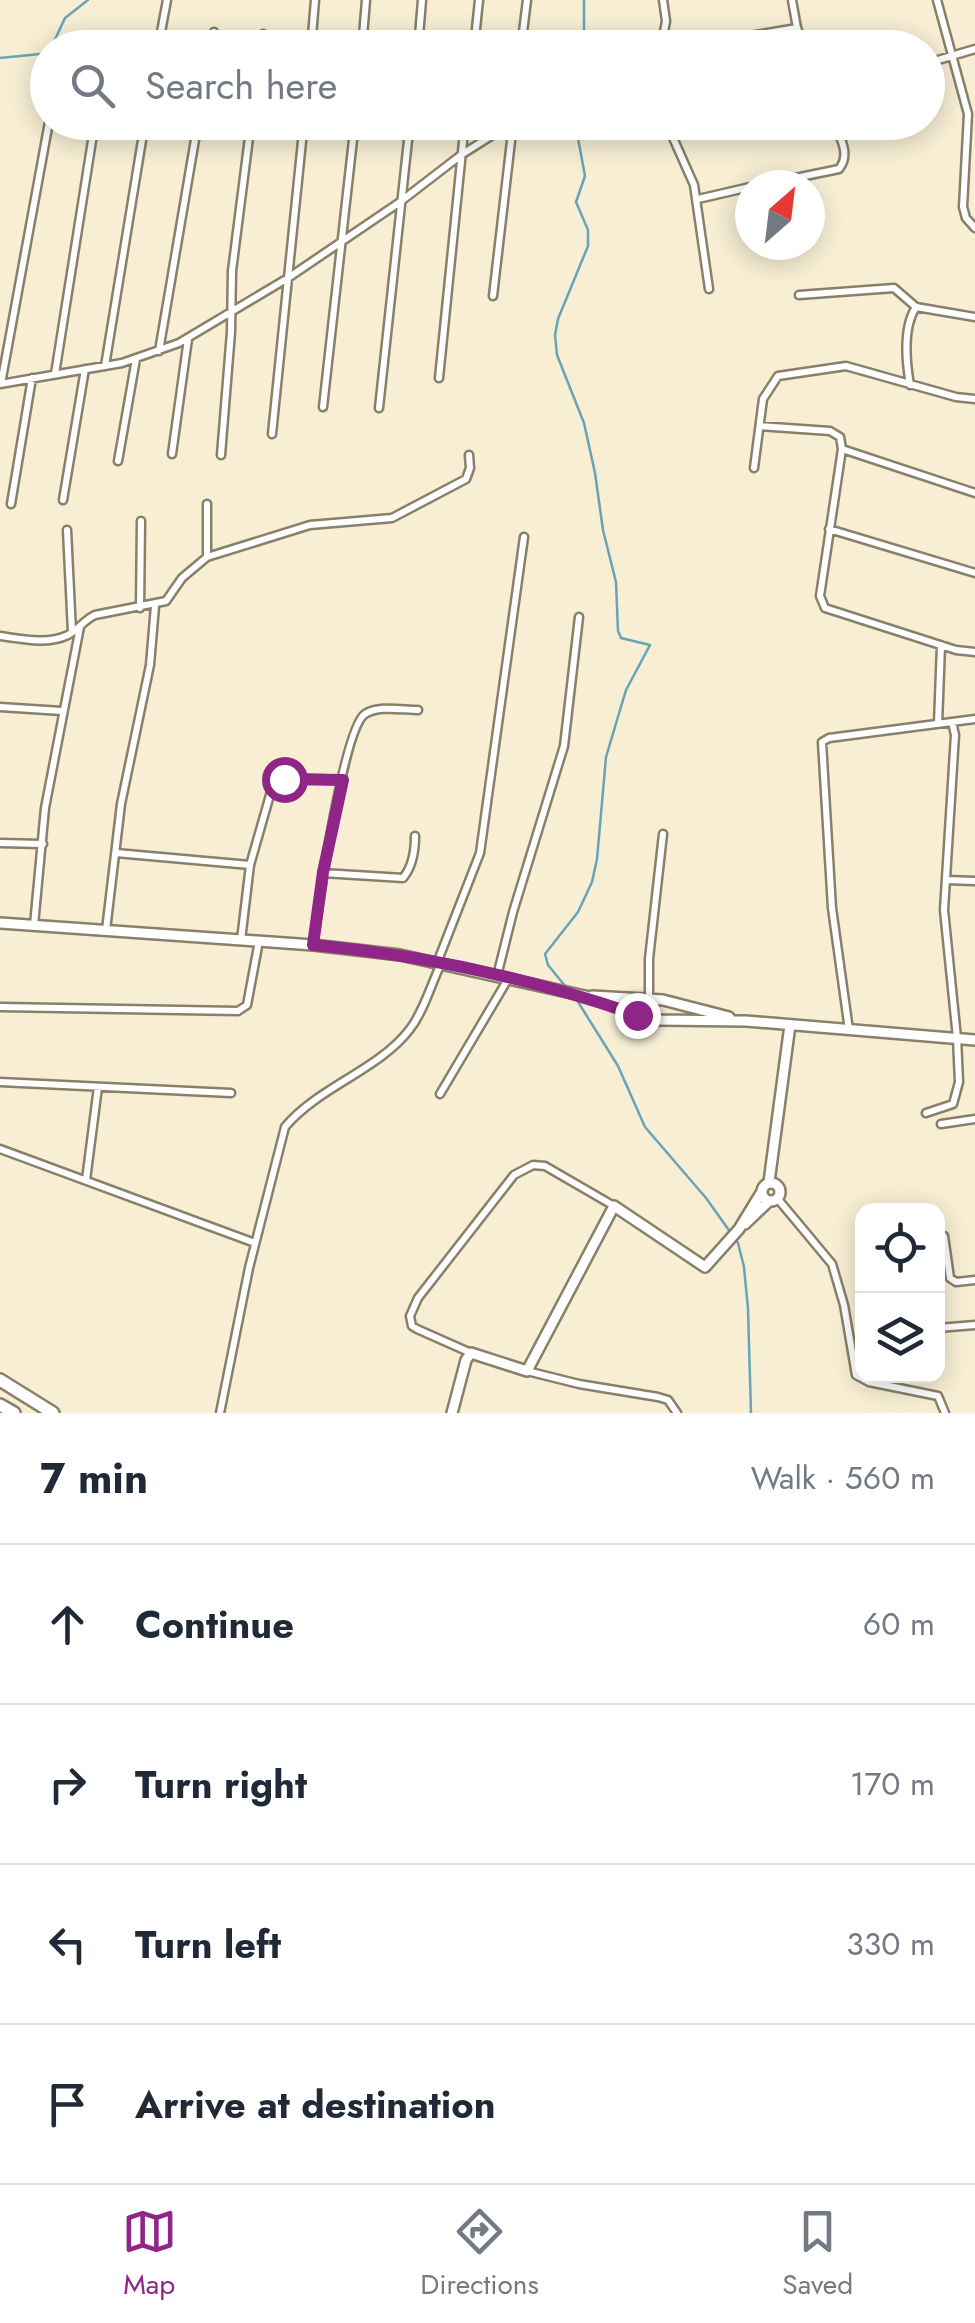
<!DOCTYPE html>
<meta charset="utf-8">
<style>
body{margin:0;font-family:Jost,sans-serif;background:#f6f6f7;color:#1f2937}
.controls{position:absolute;right:30px;bottom:30px;display:grid;overflow:hidden;border-radius:20px;box-shadow:0 5px 25px #0003}
.controls button{width:90px;height:90px;display:grid;place-items:center;padding:0;border:0;border-bottom:2px solid #e0e1e3;background:#fff;color:#1f2937;font:50px sans-serif}
.compass{position:absolute;left:735px;top:170px;width:90px;height:90px;border-radius:50%;background:#fff;box-shadow:0 5px 25px #0003;rotate:28deg}
.stop{position:absolute;width:30px;height:30px;margin:-22px;border:8px solid #902588;border-radius:50%;background:#fff}
.stop.end{background:#902588;border-color:#fff;box-shadow:0 2px 10px #0008}
.list{margin:0;padding:0;list-style:none}
h2{display:flex;justify-content:space-between;align-items:center;height:130px;margin:0;padding:0 40px;font-size:42px}
h2 small{font-size:32px;font-weight:400;color:#747a83}
.list li{display:grid;grid-template-columns:65px 1fr auto;gap:30px;align-items:center;box-sizing:border-box;height:160px;padding:0 40px;border-top:2px solid #e0e1e3}
.list b{display:block;font-size:38px;white-space:nowrap}
.list em{font-size:32px;font-style:normal;color:#747a83}
.icon{flex:none;width:55px;height:55px;fill:none;stroke:currentColor;stroke-width:2;stroke-linecap:round;stroke-linejoin:round}
.map{position:relative;flex:none;width:975px;height:1413px;overflow:hidden}
.search{position:absolute;background:#fff;box-shadow:0 5px 25px #0003;left:30px;right:30px;top:30px;height:110px;display:flex;align-items:center;gap:25px;box-sizing:border-box;padding:0 35px;border-radius:55px;color:#747a83;font-size:38px}
.sheet{height:770px;background:#fff}
nav{display:flex;justify-content:space-around;align-items:center;box-sizing:border-box;height:140px;border-top:2px solid #e0e1e3;background:#fff;font-size:28px;color:#747a83}
nav a{display:grid;justify-items:center;gap:5px}
nav .on{color:#902588}
.map>svg:first-child{display:block}
.lines{fill:none;stroke-linecap:round;stroke-linejoin:round}
.stream{stroke:#68a3b7;stroke-width:2.5}
.minor-casing{stroke:#888069;stroke-width:11}
.tertiary-casing{stroke:#888069;stroke-width:14}
.trunk-casing{stroke:#888069;stroke-width:16}
.minor{stroke:#fff;stroke-width:6}
.tertiary{stroke:#fff;stroke-width:9}
.trunk{stroke:#fff;stroke-width:11}
.route{stroke:#902588;stroke-width:12}
</style>
<div class="map">
<svg width="975" height="1413" viewBox="0 0 975 1413">
<rect width="100%" height="100%" fill="#f7eed4"/>
<g class="lines">
<path class="stream" d="M584,0V32L590,48
M51,48L65,18L88,0
M0,58L40,54L48,50
M566,987L548,965L545,954L578,912L592,882L597,859L606,757L626,690L650,645L621,638L618,631L616,582L603,530L595,473L584,423L557,355L555,335L558,319L588,246V230L576,202L585,176L575,122
M575,997L618,1066L645,1127L706,1198L738,1243L744,1267L748,1309L751,1413"/>
<defs>
<path id="minor" d="M792,0L797,28L806,48
M937,0L968,114L963,207L966,218L975,228
M158,48L167,0
M211,48L214,32
M261,48L263,34
M311,48L315,0
M362,48L366,0
M418,48L422,0
M474,48L479,0
M521,48L527,0
M661,48L666,21L663,0
M677,48L797,28
M928,63L975,49
M666,122L694,185L709,289
M761,185L839,169C851,154 840,138 834,122
M698,199L750,187
M799,295L894,288L916,307L975,317
M493,296L513,124
M159,351L198,122
M105,366L145,122
M55,374L95,122
M439,378L465,122
M0,384L122,363L179,343L288,278L400,202L461,155L513,122
M1,384L49,122
M910,385C906,362 903,327 916,307
M323,407L355,122
M379,408L410,122
M760,426L830,431L840,437L842,449L820,596L825,608L956,650L975,652
M272,434L304,122
M842,449L975,493
M172,454L188,339
M221,455L231,332L232,271L251,122
M118,461L136,359
M754,468L763,399L778,376L846,366L956,397L975,399
M63,500L85,369
M11,504L32,378
M829,529L975,573
M67,530L72,632
M207,557V504
M140,608L141,521
M0,636C22,639 47,645 68,635C79,629 84,620 95,615L166,601L182,578L207,557L310,525L392,518L466,479L470,468L469,455
M0,707L62,711
M938,724L941,645
M0,843L43,844
M116,853L250,865L241,940
M250,865L274,781L277,778L343,780
M323,873L403,878C413,866 415,851 415,836
M946,880L975,881
M34,925L45,808L80,627
M106,930L121,804L150,665L155,606
M313,945C318,910 343,729 365,714C378,705 403,710 418,710
M437,963L480,853L524,537
M497,976L513,912L564,746L579,617
M0,1007L238,1011L247,1005L259,941
M649,1017V959L663,834
M849,1030L832,908L822,742L829,738L975,719
M0,1082L231,1093
M440,1094L508,979
M926,1113L953,1104L959,1082L957,1038L944,910L955,735L952,722
M941,1124L975,1119
M0,1149L255,1243
M86,1180L98,1087
M777,1198L832,1264L844,1305L856,1375L869,1382L938,1396L945,1413
M944,1236L950,1278L956,1282L975,1280
M938,1328L975,1325
M471,1353L417,1329L412,1326L410,1316L418,1298L514,1175L533,1165L545,1166L614,1206
M527,1371L579,1384L658,1397L668,1400L677,1413
M220,1413L249,1268L285,1127C318,1087 379,1070 410,1029C424,1011 431,984 441,964"/>
<path id="tertiary" d="M0,923L313,945L400,955L585,996L658,1020L746,1021L975,1040
M592,996L663,1000L729,1017
M769,1182L790,1025
M762 1192a9 9 0 1 1 18 0a9 9 0 1 1-18 0Z
M745,1224L769,1201
M452,1413L466,1360L471,1353L527,1371L614,1206L705,1267L739,1229L761,1193"/>
<path id="trunk" d="M0,1380L53,1413
M0,1405L14,1413"/>
</defs>
<use href="#minor" class="minor-casing"/>
<use href="#tertiary" class="tertiary-casing"/>
<use href="#trunk" class="trunk-casing"/>
<use href="#minor" class="minor"/>
<use href="#tertiary" class="tertiary"/>
<use href="#trunk" class="trunk"/>
</g>
<g class="lines">
<path class="route" d="M284,779L343,780L323,872L313,945C423,955 533,979 637,1015"/>
</g>
</svg>
<div class="controls">
<button><svg class="icon" aria-label="locate" viewBox="0 0 24 24"><circle cx="12" cy="12" r="6"/><path d="M12 2v4M12 18v4M2 12h4M18 12h4"/></svg></button>
<button><svg class="icon" aria-label="layers" viewBox="0 0 24 24"><path d="M12 4l9 5-9 5-9-5zM3 14l9 5 9-5"/></svg></button>
</div>
<svg class="compass" viewBox="-18 -18 36 36"><path d="M0-13l5 13h-10z" fill="#e53935"/><path d="M0 13l5-13h-10z" fill="#747a83"/></svg>
<div class="stop" style="left:284px;top:779px"></div>
<div class="stop end" style="left:637px;top:1015px"></div>
<div class="search"><svg class="icon" aria-label="search" viewBox="0 0 24 24"><circle cx="10" cy="10" r="6"/><path d="M15 15l6 6"/></svg>Search here</div>
</div>
<section class="sheet">
<h2>7 min<small>Walk · 560 m</small></h2>
<ul class="list">
<li><svg class="icon" aria-label="ahead" viewBox="0 0 24 24"><path d="M12 20V5M6 11l6-6 6 6"/></svg><div><b>Continue</b></div><em>60 m</em></li>
<li><svg class="icon" aria-label="right" viewBox="0 0 24 24"><path d="M7 20v-9h11M14 6l5 5-5 5"/></svg><div><b>Turn right</b></div><em>170 m</em></li>
<li><svg class="icon" aria-label="left" viewBox="0 0 24 24"><path d="M17 20v-9H6M10 6l-5 5 5 5"/></svg><div><b>Turn left</b></div><em>330 m</em></li>
<li><svg class="icon" aria-label="arrive" viewBox="0 0 24 24"><path d="M6 21V4h12l-3 4 3 4H6"/></svg><div><b>Arrive at destination</b></div></li>
</ul>
</section>
<nav>
<a class="on"><svg class="icon" aria-label="map" viewBox="0 0 24 24"><path d="M3 6l6-2 6 2 6-2v14l-6 2-6-2-6 2zM9 4v14M15 6v14"/></svg>Map</a>
<a><svg class="icon" aria-label="directions" viewBox="0 0 24 24"><path d="M12 3l9 9-9 9-9-9zM9 14v-3h6M13 9l2 2-2 2"/></svg>Directions</a>
<a><svg class="icon" aria-label="saved" viewBox="0 0 24 24"><path d="M7 4h10v16l-5-4-5 4z"/></svg>Saved</a>
</nav>
